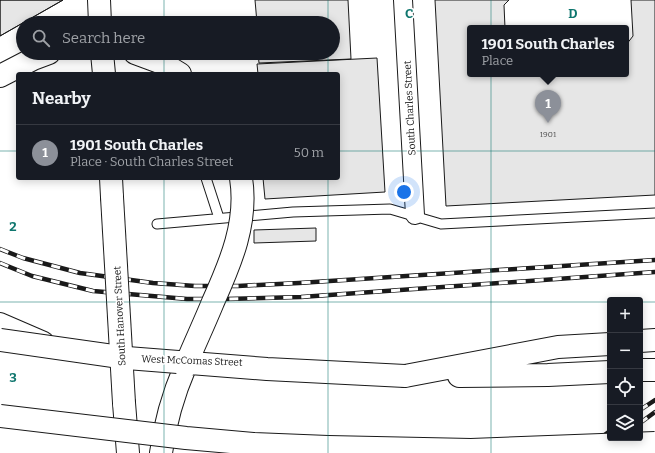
<!DOCTYPE html>
<meta charset="utf-8">
<style>
body{margin:0;font-family:Bitter,serif;background:#20242c;color:#f1f3f6}
.controls{position:absolute;right:12px;bottom:12px;display:grid;overflow:hidden;border-radius:4px;box-shadow:0 2px 10px #0003}
.controls button{width:36px;height:36px;display:grid;place-items:center;padding:0;border:0;border-bottom:1px solid #363941;background:#171b24;color:#f1f3f6;font:20px sans-serif}
.you{position:absolute;left:404px;top:192px;width:14px;height:14px;margin:-10px;border:3px solid #fff;border-radius:50%;background:#1a73e8;box-shadow:0 0 0 6px #1a73e833}
.badge{display:grid;place-items:center;width:26px;height:26px;border-radius:50%;background:#8c9099;color:#fff;font-size:13px;font-weight:700}
.pin{position:absolute;translate:-50% -33px;filter:drop-shadow(0 1px 2px #0008)}
.pin::after{content:'';position:absolute;top:21px;width:14px;height:12px;background:inherit;clip-path:polygon(0 0,100% 0,50% 100%)}
.popup{position:absolute;left:467px;top:25px;width:162px;height:52px;box-sizing:border-box;display:grid;place-content:center;border-radius:4px;background:#171b24;filter:drop-shadow(0 1px 3px #0005);font-size:13px;white-space:nowrap;color:#9ea1a6}
.popup b{font-size:15px;color:#f1f3f6}
.popup::after{content:'';position:absolute;left:50%;top:100%;margin-left:-8px;border:8px solid transparent;border-top-color:#171b24}
.list{margin:0;padding:0;list-style:none}
h2{display:flex;justify-content:space-between;align-items:center;height:52px;margin:0;padding:0 16px;font-size:17px}
h2 small{font-size:13px;font-weight:400;color:#9ea1a6}
.list li{display:grid;grid-template-columns:26px 1fr auto;gap:12px;align-items:center;box-sizing:border-box;height:56px;padding:0 16px;border-top:1px solid #363941}
.list b{display:block;font-size:15px;white-space:nowrap}
.list p{margin:0;font-size:13px;white-space:nowrap;color:#9ea1a6}
.list em{font-size:13px;font-style:normal;color:#9ea1a6}
.icon{flex:none;width:22px;height:22px;fill:none;stroke:currentColor;stroke-width:2;stroke-linecap:round;stroke-linejoin:round}
.map{position:relative;flex:none;width:655px;height:453px;overflow:hidden}
.search{position:absolute;background:#171b24;box-shadow:0 2px 10px #0003;left:16px;top:16px;width:324px;height:44px;display:flex;align-items:center;gap:10px;box-sizing:border-box;padding:0 14px;border-radius:22px;color:#9ea1a6;font-size:15px}
.panel{position:absolute;background:#171b24;box-shadow:0 2px 10px #0003;left:16px;top:72px;width:324px;height:108px;border-radius:4px}
.map>svg:first-child{display:block}
.building{fill:#e6e6e6;stroke:#1a1a1a}
.lines{fill:none;stroke-linecap:round;stroke-linejoin:round}
.service-casing{stroke:#1a1a1a;stroke-width:11}
.minor-casing{stroke:#1a1a1a;stroke-width:20}
.secondary-casing{stroke:#1a1a1a;stroke-width:24}
.motorway-casing{stroke:#1a1a1a;stroke-width:24}
.service{stroke:#fff;stroke-width:9}
.minor{stroke:#fff;stroke-width:18}
.secondary{stroke:#fff;stroke-width:22}
.motorway{stroke:#fff;stroke-width:22}
.rail-casing{stroke:#1a1a1a;stroke-width:4.5}
.rail{stroke:#fff;stroke-width:3;stroke-dasharray:9;stroke-linecap:butt}
.secondary-bridge-casing{stroke:#1a1a1a;stroke-width:24;stroke-linecap:butt}
.motorway-bridge-casing{stroke:#1a1a1a;stroke-width:24;stroke-linecap:butt}
.secondary-bridge{stroke:#fff;stroke-width:22}
.motorway-bridge{stroke:#fff;stroke-width:22}
.grid{fill:none;stroke:#0f766e;stroke-width:1;stroke-opacity:0.55}
.labels{text-anchor:middle;stroke-width:3;stroke-linejoin:round;paint-order:stroke}
.number-label{font-size:8px;fill:#4d4d4d}
.street-label{font-size:10px;fill:#1a1a1a;stroke:#fff}
.grid-label{font-size:13px;text-anchor:middle;font-weight:bold;fill:#0f766e;stroke:#fff;stroke-width:3;stroke-linejoin:round;paint-order:stroke}
</style>
<div class="map">
<svg width="655" height="453" viewBox="0 0 655 453">
<rect width="100%" height="100%" fill="#fff"/>
<path class="building" d="M0,0H63L0,36Z
M0,0H63L0,36Z
M255,0H348L351,59L259,63L258,53H333V23H257Z
M435,0H509L504,5L505,28H470V74H626V45L633,36L631,0H655V195L446,206Z
M377,58L385,192L265,199L263,178H338V74H258L257,64Z
M316,228V241L254,243V230Z"/>
<g class="lines">
<defs>
<path id="service" d="M206,178L219,218
M157,224L293,212L390,209L441,224L655,213"/>
<path id="minor" d="M403,0L415,215
M0,322L44,341"/>
<path id="secondary" d="M99,0L100,23
M102,53L104,74
M111,178L112,197
M124,403L128,453"/>
<path id="motorway" d="M135,53L162,63L180,74
M0,76L33,59L49,53
M640,341L655,340
M640,370H655
M405,376L558,347L610,344
M459,376L548,375L610,372
M161,453C165,423 173,395 185,367"/>
</defs>
<use href="#service" class="service-casing"/>
<use href="#minor" class="minor-casing"/>
<use href="#secondary" class="secondary-casing"/>
<use href="#motorway" class="motorway-casing"/>
<use href="#service" class="service"/>
<use href="#minor" class="minor"/>
<use href="#secondary" class="secondary"/>
<use href="#motorway" class="motorway"/>
<defs>
<path id="rail" d="M0,249L23,258L80,273L153,283L195,286H238L299,283L655,260
M0,263L32,276L93,291L187,299H226L301,297L655,272
M640,410L655,400
M640,423L655,412
M580,453L610,431
M601,453L621,438"/>
</defs>
<use href="#rail" class="rail-casing"/>
<use href="#rail" class="rail"/>
<defs>
<path id="secondary-bridge" d="M112,197L124,403"/>
<path id="motorway-bridge" d="M0,340L127,358L267,369L405,376
M185,367C194,345 204,324 213,302C231,262 248,222 241,178
M0,416L186,438L253,444L328,447L471,450L655,443"/>
</defs>
<use href="#secondary-bridge" class="secondary-bridge-casing"/>
<use href="#motorway-bridge" class="motorway-bridge-casing"/>
<use href="#secondary-bridge" class="secondary-bridge"/>
<use href="#motorway-bridge" class="motorway-bridge"/>
</g>
<path class="grid" d="M164,0V23M328,0V23M491,0V453M164,53V74M328,53V74M0,151H18M338,151H655M164,178V453M328,178V453M0,302H610M640,302H655"/>
<g class="labels">
<g class="number-label">
<text x="548" y="137">1901</text>
</g>
<g class="street-label">
<text transform="translate(409 108) rotate(-93)" y="4">South Charles Street</text>
<text transform="translate(119 316) rotate(-93)" y="4">South Hanover Street</text>
<text transform="translate(192 360) rotate(2)" y="4">West McComas Street</text>
</g>
</g>
<g class="grid-label">
<text x="409" y="18">C</text>
<text x="573" y="18">D</text>
<text x="13" y="231">2</text>
<text x="13" y="382">3</text>
</g>
</svg>
<div class="controls">
<button>+</button>
<button>−</button>
<button><svg class="icon" aria-label="locate" viewBox="0 0 24 24"><circle cx="12" cy="12" r="6"/><path d="M12 2v4M12 18v4M2 12h4M18 12h4"/></svg></button>
<button><svg class="icon" aria-label="layers" viewBox="0 0 24 24"><path d="M12 4l9 5-9 5-9-5zM3 14l9 5 9-5"/></svg></button>
</div>
<div class="you"></div>
<div class="pin badge" style="left:548px;top:123px">1</div>
<div class="popup"><b>1901 South Charles</b>Place</div>
<div class="search"><svg class="icon" aria-label="search" viewBox="0 0 24 24"><circle cx="10" cy="10" r="6"/><path d="M15 15l6 6"/></svg>Search here</div>
<section class="panel">
<h2>Nearby<small></small></h2>
<ul class="list">
<li><span class="badge">1</span><div><b>1901 South Charles</b><p>Place · South Charles Street</p></div><em>50 m</em></li>
</ul>
</section>
</div>
